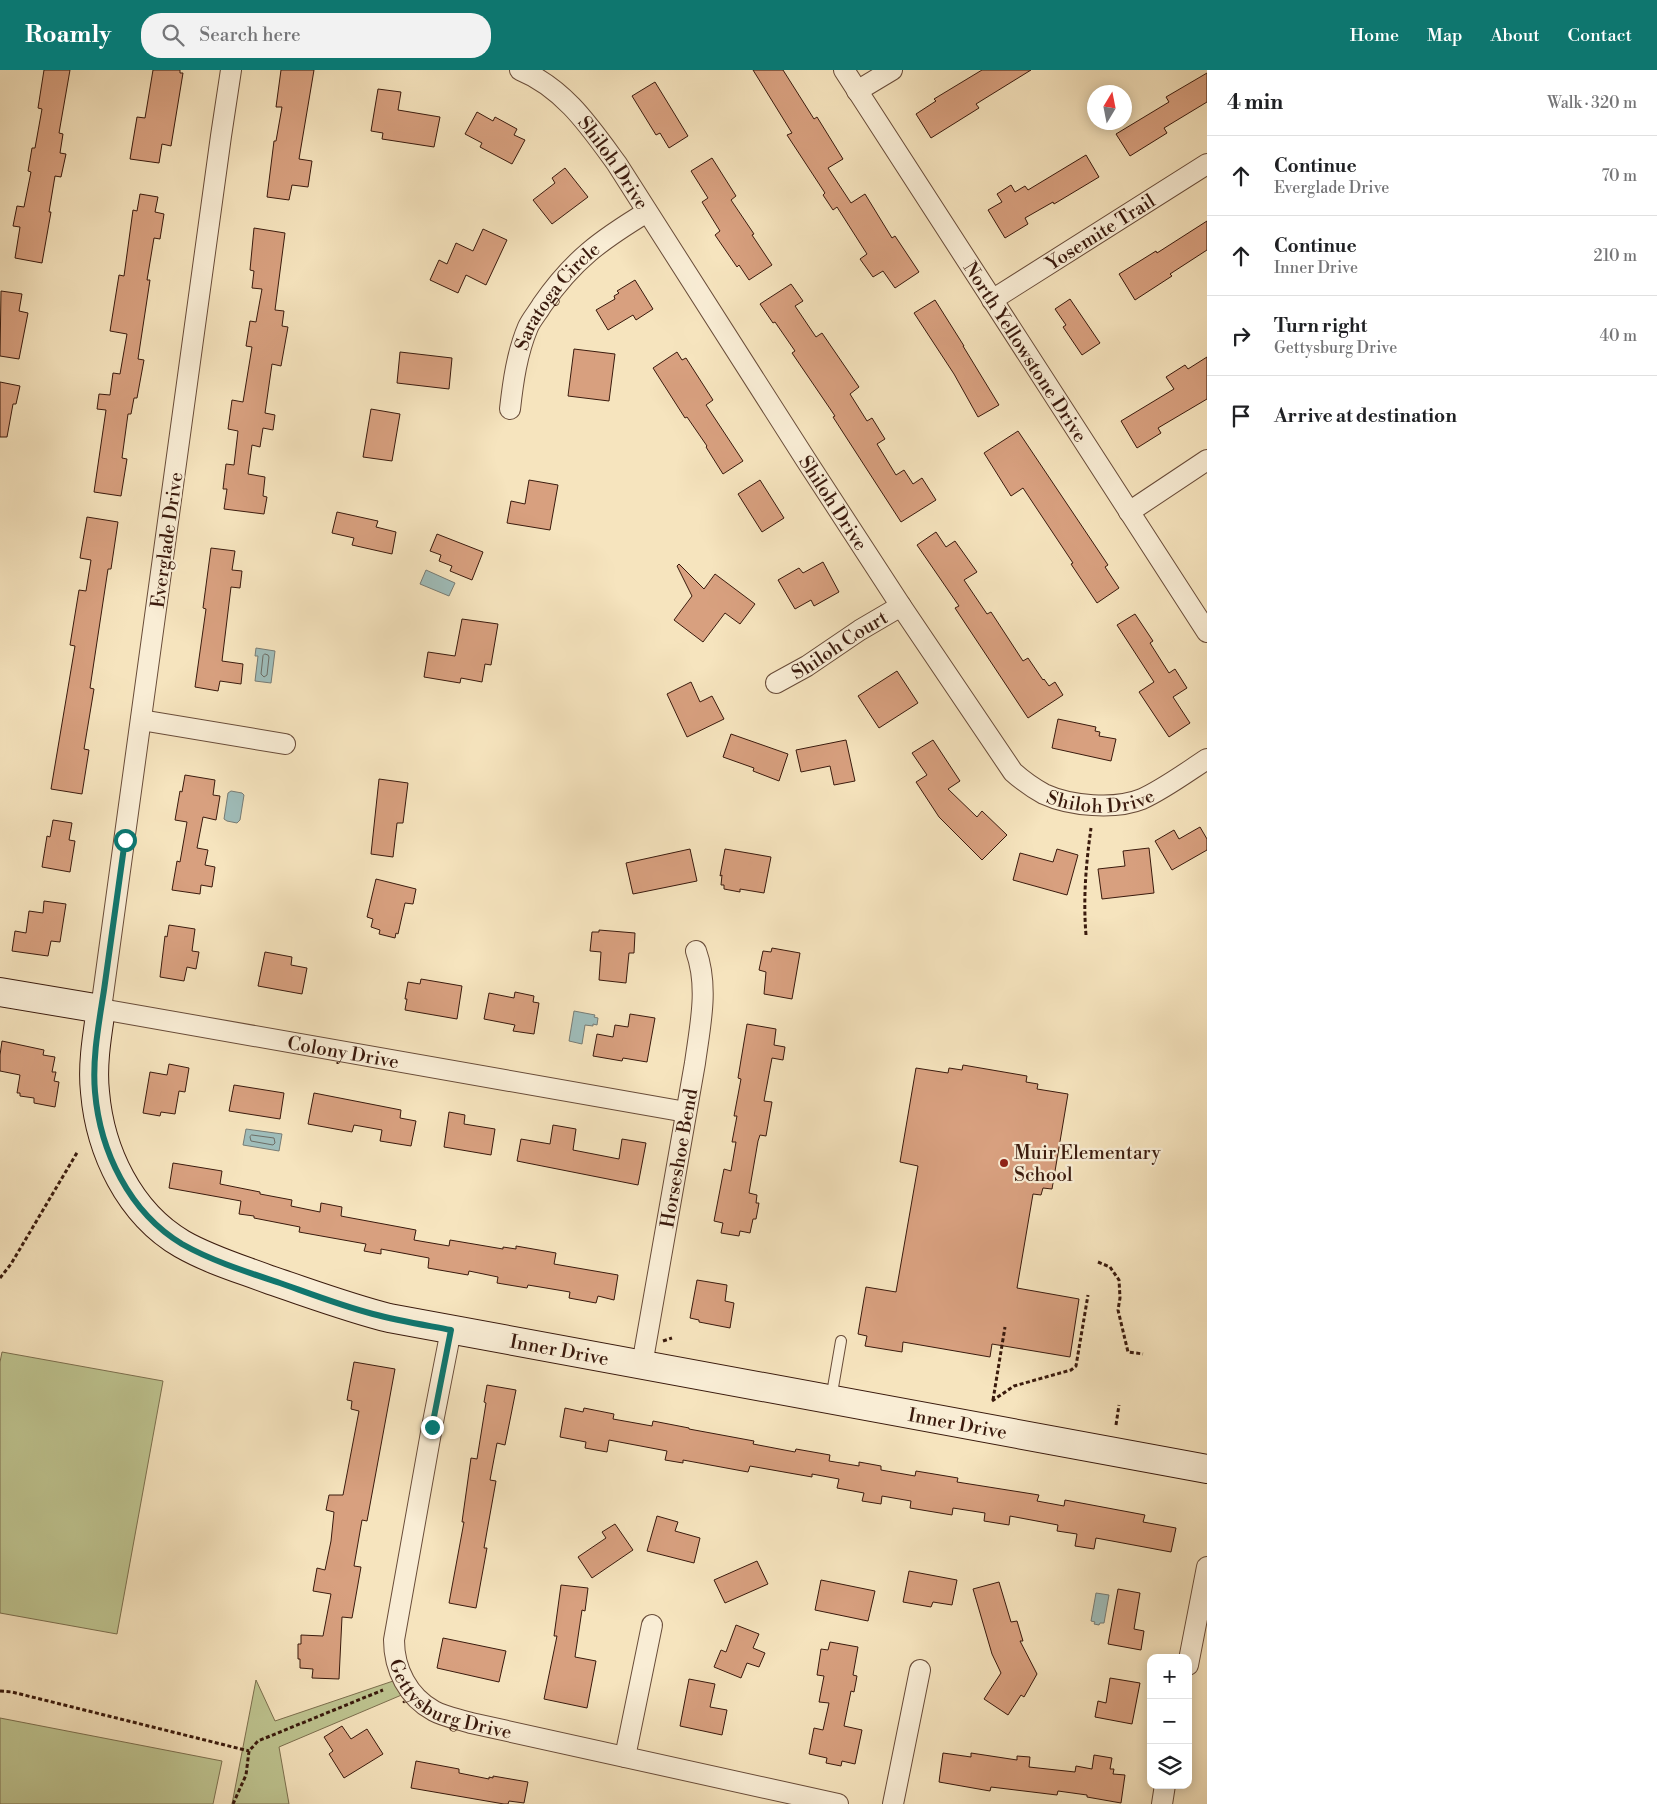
<!DOCTYPE html>
<meta charset="utf-8">
<style>
body{margin:0;font-family:"Libre Bodoni",serif;background:#f2f2f2;color:#202124}
.controls{position:absolute;right:15px;bottom:15px;display:grid;overflow:hidden;border-radius:10px;box-shadow:0 2px 12px #0003}
.controls button{width:45px;height:45px;display:grid;place-items:center;padding:0;border:0;border-bottom:1px solid #e0e0e0;background:#fff;color:#202124;font:25px sans-serif}
.compass{position:absolute;left:1087px;top:15px;width:45px;height:45px;border-radius:50%;background:#fff;box-shadow:0 2px 12px #0003;rotate:10deg}
.stop{position:absolute;width:15px;height:15px;margin:-11px;border:4px solid #0f766e;border-radius:50%;background:#fff}
.stop.end{background:#0f766e;border-color:#fff;box-shadow:0 1px 5px #0008}
.list{margin:0;padding:0;list-style:none}
h2{display:flex;justify-content:space-between;align-items:center;height:65px;margin:0;padding:0 20px;font-size:21px}
h2 small{font-size:16px;font-weight:400;color:#757577}
.list li{display:grid;grid-template-columns:32px 1fr auto;gap:15px;align-items:center;box-sizing:border-box;height:80px;padding:0 20px;border-top:1px solid #e0e0e0}
.list b{display:block;font-size:19px;white-space:nowrap}
.list p{margin:0;font-size:16px;white-space:nowrap;color:#757577}
.list em{font-size:16px;font-style:normal;color:#757577}
.icon{flex:none;width:28px;height:28px;fill:none;stroke:currentColor;stroke-width:2;stroke-linecap:round;stroke-linejoin:round}
.map{position:relative;flex:none;width:1207px;height:1734px;overflow:hidden}
header{display:flex;align-items:center;gap:30px;box-sizing:border-box;height:70px;padding:0 25px;background:#0f766e;color:#fff}
header strong{font-size:24px}
nav{display:flex;gap:28px;margin-inline-start:auto;font-size:18px}
.search{width:350px;height:45px;background:#f2f2f2;display:flex;align-items:center;gap:12px;box-sizing:border-box;padding:0 18px;border-radius:20px;color:#757577;font-size:19px}
main{display:flex}
aside{flex:1;background:#fff}
.map>svg:first-child{display:block}
.green{fill:#bec490;stroke:#7c6f4e}
.water{fill:#9fbdba;stroke:#777c75}
.lines{fill:none;stroke-linecap:round;stroke-linejoin:round}
.shore{stroke:#6c6c64;stroke-width:1}
.building{fill:#d8a07f;stroke:#3a1a0d}
.lane-casing{stroke:#694c39;stroke-width:12}
.street-casing{stroke:#694c39;stroke-width:22}
.secondary-casing{stroke:#3a1a0d;stroke-width:30}
.path{stroke:#3a1a0d;stroke-width:3;stroke-dasharray:4 2.5;stroke-linecap:butt}
.lane{stroke:#f9edd5;stroke-width:10}
.street{stroke:#f9edd5;stroke-width:20}
.secondary{stroke:#f9edd5;stroke-width:28}
.route{stroke:#0f766e;stroke-width:6}
.poi-dot{fill:#8f2418;stroke:#f9edd5;stroke-width:2}
.labels{text-anchor:middle;stroke-width:4.5;stroke-linejoin:round;paint-order:stroke}
.street-label{font-size:19px;fill:#3a1a0d;stroke:#f9edd5}
.poi-label{font-size:19px;fill:#3a1a0d;stroke:#f9edd5;text-anchor:start}
</style>
<header>
<strong>Roamly</strong>
<div class="search"><svg class="icon" aria-label="search" viewBox="0 0 24 24"><circle cx="10" cy="10" r="6"/><path d="M15 15l6 6"/></svg>Search here</div>
<nav><a>Home</a><a>Map</a><a>About</a><a>Contact</a></nav>
</header>
<main>
<div class="map">
<svg width="1207" height="1734" viewBox="0 0 1207 1734">
<rect width="100%" height="100%" fill="#f6e4be"/>
<filter id="stains"><feTurbulence type="fractalNoise" baseFrequency=".004" numOctaves="4"/><feColorMatrix values="0 0 0 0 .2 0 0 0 0 .09 0 0 0 0 .02 0 0 0 .5 -.17"/></filter>
<radialGradient id="worn" r=".72"><stop offset=".6" stop-color="#630" stop-opacity="0"/><stop offset="1" stop-color="#630" stop-opacity=".3"/></radialGradient>
<path class="green" d="M2,1282L163,1311L117,1564L0,1543V1292Z
M402,1608L411,1621L279,1677L289,1734H232L256,1610L275,1651Z
M0,1648L222,1691L213,1734H0Z"/>
<path class="water" d="M426,500L455,513L449,526L420,514Z
M256,578L275,581L271,613L255,611L258,586H255Z
M231,721L242,723L244,725L240,750L237,753L227,751L224,749L228,723Z
M574,941L595,945L594,947L598,948L597,955L593,954V956L585,955L582,974L569,971Z
M246,1059L282,1064L279,1081L243,1075Z
M1096,1523L1109,1525L1104,1553H1100L1099,1555L1094,1554L1095,1552L1091,1551Z"/>
<g class="lines">
<path class="shore" d="M265,584L268,585L269,587L267,605L264,607L261,604L263,586Z
M252,1065L274,1068L275,1073L273,1075L251,1071L250,1067Z"/>
</g>
<path class="building" d="M44,0H70L59,63L63,64L60,83L66,84L61,107L55,106L49,142H51L42,193L15,188L20,157L13,156L17,136L24,137L31,102L28,101L32,78H35L42,39L38,38Z
M153,0H180V3H183L171,76L162,74L159,93L130,89L137,47L145,48Z
M281,0H314L299,89L312,91L308,117L292,115L289,130L267,127L274,71H276L282,37H276Z
M753,0H783L814,49L817,47L843,89L828,98L851,133L865,124L892,168L895,166L919,202L895,218L883,201L873,207L860,189L867,184L837,137L833,140L823,125L825,123L787,65L792,63Z
M982,0H1031L976,34L979,38L931,68L916,44L936,31L934,29Z
M1207,3V32L1164,58L1167,63L1130,86L1116,64L1169,32L1166,27Z
M655,12L688,66L669,78L660,63L656,65L632,26Z
M378,19L401,22L398,40L440,47L434,77L382,69L383,63L371,61Z
M477,42L493,51L495,47L517,59L514,65L525,70L512,94L480,77L482,73L465,64Z
M1086,85L1099,107L1054,134L1053,132L1025,148L1028,154L1005,168L988,140L1002,132L997,124L1011,115L1015,122L1025,116L1028,120Z
M712,88L736,126L731,130L754,164L752,165L772,195L749,210L739,195L737,197L715,165L720,161L702,132L708,128L691,101Z
M565,98L588,127L552,154L533,130L555,113L552,108Z
M140,124L158,127L155,142L164,144L160,169L154,168L147,210H150L138,289L144,290L137,328H134L131,344H128L122,388L127,389L121,426L94,422L106,340L97,339L99,324L110,325L113,303L120,304L127,264L110,261L119,205L124,206L133,140L137,141Z
M1207,151V180L1170,204L1172,206L1135,230L1119,204L1156,181L1157,183Z
M254,158L285,163L275,240L284,241L282,256L288,257L281,296L272,294L265,343L275,345L273,360L263,358L260,377L252,375L248,404L265,407L263,426L267,427L264,444L224,439L227,419H223L226,394L234,395L238,361L228,359L232,330L243,332L252,277L246,276L250,251L256,252L262,219L252,218L254,201L250,200Z
M483,159L507,170L486,215L466,205L458,223L430,210L439,190L447,194L456,173L473,181Z
M635,210L653,239L636,250L633,245L608,260L596,240L615,229L614,226L619,223L617,221Z
M791,214L803,231L795,236L816,267L822,263L859,317L850,324L867,351L872,348L885,369L877,374L896,405L904,400L913,414L922,408L936,430L901,452L833,347L835,346L792,283L795,281L775,252L773,253L760,234Z
M1,221L22,224L19,241L28,243L19,289L0,286Z
M1070,229L1100,273L1082,285L1063,257L1066,255L1055,239Z
M935,230L964,276H963L999,335L978,347L954,304L914,243Z
M574,279L615,284L609,331L568,326Z
M400,282L452,288L449,319L397,313Z
M677,282L682,290L686,288L713,330L706,335L743,391L723,404L706,377L707,376L687,347L685,348L653,298Z
M1207,287V329L1158,358L1161,363L1137,378L1121,351L1174,319L1166,307L1185,295L1188,299Z
M0,312L20,316L16,334H13L7,367H0Z
M371,339L400,344L392,391L363,387Z
M1018,361L1108,495L1105,497L1119,518L1097,533L1071,494L1073,493L1023,418L1011,426L984,383Z
M529,410L558,415L550,460L507,453L511,431L525,434Z
M760,410L784,448L762,462L738,424Z
M337,442L378,451L376,457L396,462L392,484L352,475L354,468L332,463Z
M87,447L118,452L111,499H108L90,618L94,619L84,679L89,680L82,724L51,719L75,576L70,575L79,520L86,521L91,490L80,488Z
M936,462L946,477L955,471L977,502L964,510L987,544L991,542L1023,591L1028,588L1043,610L1044,609L1049,616L1055,612L1063,625L1028,648L955,538L959,536L917,475Z
M437,464L483,482L472,510L450,501L452,496L439,491L441,485L430,481Z
M211,478L235,481L232,500L242,501L240,518L231,517L222,591L243,594L241,614L220,611L218,621L195,617L206,539L203,538Z
M823,492L839,522L814,536L811,530L795,539L778,510L799,498L803,503Z
M679,494L704,519L715,504L755,534L740,554L725,543L703,572L674,550L692,526L677,496Z
M1135,544L1153,571L1150,573L1169,603L1175,599L1187,618L1173,627L1190,653L1169,667L1139,622L1154,612L1117,555Z
M462,549L498,554L491,595L485,594L482,612L461,608L460,613L424,607L428,582L455,586Z
M897,601L918,633L879,658L858,626Z
M691,612L700,632L712,626L724,649L687,667L667,624Z
M1058,649L1096,657L1095,661L1100,662L1099,666L1116,669L1111,691L1052,678Z
M731,664L788,684L779,711L753,701L754,698L723,687Z
M846,670L855,711L834,715L830,696L801,702L796,680Z
M933,670L960,711L948,719L977,747L982,741L1007,765L982,790L939,747L916,712L927,705L912,683Z
M185,705L215,710L213,725L220,726L216,750L203,747L197,778L208,780L205,795L215,797L212,817L201,815L200,824L172,820L177,791L180,792L187,752L175,750L180,721L182,722Z
M379,709L408,713L403,753H397L393,787L371,784Z
M53,750L72,753L69,770L75,771L70,802L42,797L47,766L50,767Z
M1200,757L1207,769V780L1172,800L1155,771L1174,760L1179,769Z
M1149,778L1154,823L1102,829L1098,799L1125,796L1123,781Z
M690,779L697,811L633,824L626,793Z
M725,779L771,787L764,823L740,819V822L724,819V815H721L722,805L720,806Z
M1057,779L1078,785L1067,825L1013,810L1020,783L1053,792Z
M376,809L416,819L413,834L405,833L398,864L396,863L395,868L379,864L380,860L371,857L373,849L367,847Z
M44,831L66,834L60,872L51,871L48,886L12,881L15,861L26,863L29,841L43,843Z
M169,855L195,859L192,881L199,882L196,899L187,897L184,911L160,907L165,866L167,867Z
M599,860L635,863L634,883H629L626,913L599,910L601,882L590,881L592,862H599Z
M772,878L800,883L792,929L764,924L766,902L759,900L763,881L771,882Z
M265,882L292,887L291,895L307,898L302,924L258,916Z
M421,909L462,916L457,949L405,940L407,929H405L408,912L420,914Z
M515,922L534,926L533,932L539,933L534,964L513,961L515,955L484,949L489,923L514,928Z
M630,944L655,948L647,992L623,988L622,991L593,986L597,964L613,967L615,955L628,957Z
M747,954L776,959L774,975L785,977L783,990L772,988L764,1031L772,1032L766,1066L760,1065L758,1071L749,1123L757,1125L756,1133H759L756,1149H753L750,1163L740,1161L739,1166L721,1163L723,1153L714,1151L724,1099L731,1101L736,1072H732L737,1046H734L741,1009L738,1008Z
M2,971L44,980L43,985L55,987L52,1002H56L54,1011L59,1012L55,1037L34,1033V1028L20,1026V1023H17L20,1005L0,1001V985Z
M169,994L189,998L185,1022L179,1021L175,1044L161,1042L160,1046L143,1043L150,1002L167,1005Z
M963,995L1027,1006L1026,1012L1038,1014L1037,1019L1068,1024L1052,1119L1043,1118L1041,1125L1033,1124L1017,1218L1079,1229L1070,1287L992,1274L990,1287L903,1272L902,1282L865,1276L867,1266L858,1264L866,1217L896,1222L918,1096L900,1092L916,998L948,1003L949,998L962,1000Z
M234,1015L284,1023L280,1049L229,1041Z
M314,1023L401,1040L400,1048L416,1051L411,1076L380,1071L382,1060L354,1055L352,1062L308,1054Z
M449,1042L465,1045L464,1054L495,1059L491,1085L444,1077Z
M553,1055L576,1059L573,1080L619,1089L622,1069L646,1073L638,1115L517,1091L521,1069L550,1074Z
M173,1093L222,1101L220,1114L260,1122V1124L292,1130L291,1136L320,1142L321,1133L342,1137L341,1146L346,1147L416,1160L414,1170L449,1176L450,1170L503,1179V1177L516,1179V1176L556,1183L554,1194L618,1205L614,1230L598,1226L596,1233L569,1228L570,1222L528,1215L527,1218L497,1213L498,1207L469,1201L468,1205L428,1198L429,1188L381,1179V1184L364,1181L366,1174L299,1162L300,1157L254,1148V1146L239,1144L241,1131L169,1118Z
M697,1210L727,1215L725,1231L734,1233L730,1258L699,1252V1250L690,1248Z
M354,1292L395,1299L367,1451L362,1450L354,1496L361,1497L352,1548L342,1547L339,1609L312,1608L313,1599L300,1598V1589H298V1574H301V1565L323,1566L331,1524L313,1521L317,1498L325,1500L331,1471L334,1442L326,1440L329,1425H343L359,1341L351,1339L352,1331L347,1330Z
M487,1315L516,1320L505,1375L497,1373L490,1410L496,1411L484,1478H487L476,1538L449,1533L464,1452H462L471,1388L477,1389L486,1333L484,1332Z
M565,1338L583,1342L584,1338L614,1344L613,1349L652,1356L653,1351L689,1358V1359L754,1371L753,1374L795,1382L796,1379L830,1385L829,1391L859,1396V1392L881,1396V1400L915,1406L916,1401L958,1408L957,1412L1039,1425L1037,1431L1064,1436L1065,1430L1145,1445L1143,1452L1176,1458L1171,1482L1096,1468L1094,1479L1075,1476L1077,1464L1057,1461L1058,1455L1010,1446L1009,1455L984,1451L985,1443L953,1438L952,1445L910,1438L911,1431L882,1426L881,1434L862,1431L864,1423L837,1418L839,1409L812,1404V1407L750,1396L748,1402L683,1390V1393L665,1390L667,1381L609,1370L607,1382L585,1378L586,1372L560,1367Z
M657,1446L678,1452L675,1461L700,1468L694,1493L647,1481Z
M615,1454L633,1480L592,1508L578,1487L606,1468L602,1462Z
M757,1491L768,1514L725,1533L714,1510Z
M909,1501L957,1510L952,1535L933,1532L931,1537L903,1532Z
M821,1510L875,1521L868,1551L815,1540Z
M999,1512L1011,1552L1017,1551L1023,1571H1020L1037,1604L1024,1627L1021,1625L1008,1645L984,1629L1001,1603L992,1584L973,1519Z
M561,1515L588,1518L585,1541L582,1540L575,1587L596,1591L587,1638L544,1629L557,1566H554Z
M1118,1519L1140,1523L1134,1559L1144,1561L1141,1580L1108,1574Z
M736,1555L759,1564L753,1578L765,1583L759,1597L747,1593L741,1608L714,1597L721,1580L726,1582Z
M443,1568L506,1581L499,1612L437,1598Z
M830,1572L858,1577L853,1605L857,1606L854,1622L851,1621L844,1656L862,1660L855,1694L842,1691L841,1696L826,1693L827,1688L809,1684L814,1658L823,1660L829,1633L819,1632L824,1606L817,1605L821,1579L828,1580Z
M1110,1608L1140,1613L1132,1654L1095,1647L1098,1631L1106,1633Z
M689,1609L715,1614L710,1637L727,1640L722,1665L680,1656Z
M342,1656L351,1669L367,1659L383,1684L344,1708L329,1684L333,1681L324,1667Z
M943,1683L971,1687V1683L1017,1690V1686L1030,1687L1029,1697L1075,1702L1076,1696L1092,1699L1094,1685L1112,1688L1110,1699H1114L1113,1704L1125,1705L1121,1733L1087,1727V1725L1058,1721L1057,1725L991,1717L990,1721L939,1712Z
M416,1691L459,1699V1703L489,1709V1707L493,1708V1706L528,1712L524,1733L509,1731L508,1734H504L411,1718Z"/>
<g class="lines">
<defs>
<path id="lane" d="M831,1329L841,1271"/>
<g id="street">
<path id="s1" d="M231,0L221,66L101,939L686,1042"/>
<path id="s2" d="M520,0C564,18 590,57 617,94L806,390L901,536L1013,702C1023,711 1033,718 1044,724C1070,736 1115,740 1142,729C1164,719 1187,702 1207,689"/>
<path id="s3" d="M844,0L1207,562"/>
<path d="M857,21L892,0"/>
<path id="s4" d="M992,230L1207,94"/>
<path id="s5" d="M510,339C513,312 517,283 528,257C531,250 538,242 542,235C573,190 601,170 647,142"/>
<path d="M1129,442L1207,390"/>
<path id="s6" d="M776,613L807,596L860,560L901,536"/>
<path d="M141,650L285,674"/>
<path id="s7" d="M451,1260L432,1357L394,1570C394,1599 408,1627 434,1641C445,1647 459,1649 471,1653L838,1734"/>
<path id="s8" d="M642,1295L695,993C700,956 709,917 696,881"/>
<path d="M1188,1595L1207,1497"/>
<path d="M625,1687L652,1555"/>
<path d="M893,1734L920,1600"/>
<path d="M1162,1734L1165,1715"/>
</g>
<g id="secondary">
<path id="s9" d="M0,922L101,939C97,966 92,995 95,1022C100,1081 129,1143 182,1174C210,1190 241,1199 270,1210C309,1223 349,1238 389,1248L1207,1399"/>
</g>
</defs>
<use href="#lane" class="lane-casing"/>
<use href="#street" class="street-casing"/>
<use href="#secondary" class="secondary-casing"/>
<path class="path" d="M1086,865C1083,828 1086,794 1091,758
M1098,1192L1110,1197L1119,1210L1120,1228L1118,1240L1128,1282L1143,1284
M0,1208L11,1194L78,1081
M663,1271L672,1268
M993,1330L1005,1257
M992,1331L1014,1316L1071,1300L1076,1296L1088,1225
M1116,1355L1119,1335
M0,1621L12,1622L249,1681
M233,1734L246,1705L249,1681L258,1671L383,1620"/>
<use href="#lane" class="lane"/>
<use href="#street" class="street"/>
<use href="#secondary" class="secondary"/>
</g>
<g class="lines">
<path class="route" d="M125,770C118,820 111,870 104,920C99,953 92,988 95,1022C100,1081 129,1142 182,1174C212,1191 247,1202 280,1213C311,1224 342,1236 373,1244C399,1251 425,1255 451,1260L432,1357"/>
</g>
<circle class="poi-dot" cx="1004" cy="1093" r="5"/>
<g class="labels">
<g class="street-label">
<text dy="7" stroke="none"><textPath href="#s2" startOffset="134">Shiloh Drive</textPath></text>
<text dy="7" stroke="none"><textPath href="#s4" startOffset="128">Yosemite Trail</textPath></text>
<text dy="7" stroke="none"><textPath href="#s5" startOffset="126">Saratoga Circle</textPath></text>
<text dy="7" stroke="none"><textPath href="#s3" startOffset="335">North Yellowstone Drive</textPath></text>
<text dy="7" stroke="none"><textPath href="#s2" startOffset="539">Shiloh Drive</textPath></text>
<text transform="translate(166 470) rotate(-82)" y="7">Everglade Drive</text>
<text dy="7" stroke="none"><textPath href="#s6" startOffset="74">Shiloh Court</textPath></text>
<text dy="7" stroke="none"><textPath href="#s2" startOffset="959">Shiloh Drive</textPath></text>
<text dy="7" stroke="none"><textPath href="#s1" startOffset="1194">Colony Drive</textPath></text>
<text dy="7" stroke="none"><textPath href="#s8" startOffset="210">Horseshoe Bend</textPath></text>
<text dy="7" stroke="none"><textPath href="#s9" startOffset="761">Inner Drive</textPath></text>
<text dy="7" stroke="none"><textPath href="#s9" startOffset="1166">Inner Drive</textPath></text>
<text dy="7" stroke="none"><textPath href="#s7" startOffset="408">Gettysburg Drive</textPath></text>
</g>
<g class="poi-label">
<text x="1014" y="1089">Muir Elementary<tspan x="1014" dy="22">School</tspan></text>
</g>
</g>
<rect width="100%" height="100%" filter="url(#stains)"/>
<rect width="100%" height="100%" fill="url(#worn)"/>
</svg>
<div class="controls">
<button>+</button>
<button>−</button>
<button><svg class="icon" aria-label="layers" viewBox="0 0 24 24"><path d="M12 4l9 5-9 5-9-5zM3 14l9 5 9-5"/></svg></button>
</div>
<svg class="compass" viewBox="-18 -18 36 36"><path d="M0-13l5 13h-10z" fill="#e53935"/><path d="M0 13l5-13h-10z" fill="#757577"/></svg>
<div class="stop" style="left:125px;top:770px"></div>
<div class="stop end" style="left:432px;top:1357px"></div>
</div>
<aside>
<h2>4 min<small>Walk · 320 m</small></h2>
<ul class="list">
<li><svg class="icon" aria-label="ahead" viewBox="0 0 24 24"><path d="M12 20V5M6 11l6-6 6 6"/></svg><div><b>Continue</b><p>Everglade Drive</p></div><em>70 m</em></li>
<li><svg class="icon" aria-label="ahead" viewBox="0 0 24 24"><path d="M12 20V5M6 11l6-6 6 6"/></svg><div><b>Continue</b><p>Inner Drive</p></div><em>210 m</em></li>
<li><svg class="icon" aria-label="right" viewBox="0 0 24 24"><path d="M7 20v-9h11M14 6l5 5-5 5"/></svg><div><b>Turn right</b><p>Gettysburg Drive</p></div><em>40 m</em></li>
<li><svg class="icon" aria-label="arrive" viewBox="0 0 24 24"><path d="M6 21V4h12l-3 4 3 4H6"/></svg><div><b>Arrive at destination</b></div></li>
</ul>
</aside>
</main>
